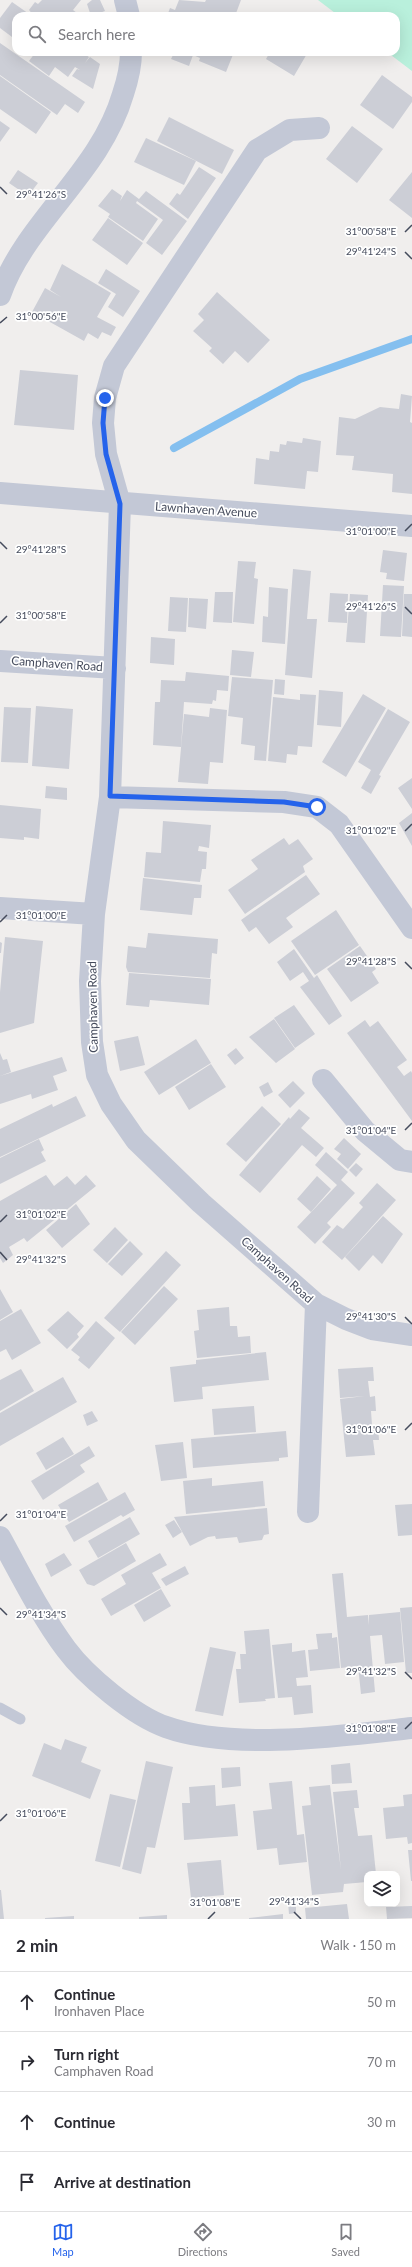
<!DOCTYPE html>
<meta charset="utf-8">
<style>
body{margin:0;font-family:Lato,sans-serif;background:#f7f7f7;color:#2b2b33}
.controls{position:absolute;right:12px;bottom:12px;display:grid;overflow:hidden;border-radius:8px;box-shadow:0 4px 16px #0002}
.controls button{width:36px;height:36px;display:grid;place-items:center;padding:0;border:0;border-bottom:1px solid #e1e1e2;background:#fff;color:#2b2b33;font:20px sans-serif}
.stop{position:absolute;width:12px;height:12px;margin:-9px;border:3px solid #2563eb;border-radius:50%;background:#fff}
.stop.end{background:#2563eb;border-color:#fff;box-shadow:0 1px 4px #0008}
.list{margin:0;padding:0;list-style:none}
h2{display:flex;justify-content:space-between;align-items:center;height:52px;margin:0;padding:0 16px;font-size:17px}
h2 small{font-size:13px;font-weight:400;color:#7c7c81}
.list li{display:grid;grid-template-columns:26px 1fr auto;gap:12px;align-items:center;box-sizing:border-box;height:60px;padding:0 16px;border-top:1px solid #e1e1e2}
.list b{display:block;font-size:15px;white-space:nowrap}
.list p{margin:0;font-size:13px;white-space:nowrap;color:#7c7c81}
.list em{font-size:13px;font-style:normal;color:#7c7c81}
.icon{flex:none;width:22px;height:22px;fill:none;stroke:currentColor;stroke-width:2;stroke-linecap:round;stroke-linejoin:round}
.map{position:relative;flex:none;width:412px;height:1919px;overflow:hidden}
.search{position:absolute;background:#fff;box-shadow:0 4px 16px #0002;left:12px;right:12px;top:12px;height:44px;display:flex;align-items:center;gap:10px;box-sizing:border-box;padding:0 14px;border-radius:12px;color:#7c7c81;font-size:15px}
.sheet{height:292px;background:#fff}
nav{display:flex;justify-content:space-around;align-items:center;box-sizing:border-box;height:56px;border-top:1px solid #e1e1e2;background:#fff;font-size:11px;color:#7c7c81}
nav a{display:grid;justify-items:center;gap:2px}
nav .on{color:#2563eb}
.map>svg:first-child{display:block}
.green{fill:#b9f0dc}
.lines{fill:none;stroke-linecap:round;stroke-linejoin:round}
.stream{stroke:#84bfef;stroke-width:8}
.building{fill:#ccced6}
.lane{stroke:#c3c8d6;stroke-width:11}
.street{stroke:#c3c8d6;stroke-width:22}
.route{stroke:#2563eb;stroke-width:5}
.ticks{fill:none;stroke:#454b5c;stroke-width:1.5}
.labels{text-anchor:middle;stroke-width:3.5;stroke-linejoin:round;paint-order:stroke}
.street-label{font-size:12px;fill:#454b5c;stroke:#fff}
.ticks-label{font-size:10px;text-anchor:middle;fill:#454b5c;stroke:#fff;stroke-width:3.5;stroke-linejoin:round;paint-order:stroke}
</style>
<div class="map">
<svg width="412" height="1919" viewBox="0 0 412 1919">
<rect width="100%" height="100%" fill="#f0eeed"/>
<path class="green" d="M318,0H412V71L387,52H396V16H339Z"/>
<g class="lines">
<path class="stream" d="M174,448L300,379L412,339"/>
</g>
<path class="building" d="M42,0H81L73,10L81,16H34L29,10L35,2L38,4Z
M92,0H100L105,11L91,16L87,4Z
M179,0L205,2L206,0H241L235,16H167L170,8L175,10Z
M12,2L32,16H16V40L0,28V18Z
M0,43L85,102L78,113L65,104L57,115L0,75Z
M33,52H82L89,57L85,63L90,57L100,64L93,89L72,76L77,69L80,70L75,67L68,77L55,67L49,76L29,61L35,53Z
M166,52H234L226,72L199,61L200,58L193,55L189,66L171,59L173,55Z
M270,52H308L294,76L266,59Z
M382,75L412,97V102L393,129L360,105Z
M0,76L51,112L36,134L0,109Z
M169,117L234,150L222,174L157,141Z
M0,121L10,128L0,142Z
M352,126L383,149L357,183L326,159Z
M146,138L196,161L184,185L134,162Z
M199,167L216,178L188,219L169,204L177,193L180,195Z
M18,170L38,183L28,196L9,183Z
M412,172V218L389,200Z
M112,189L122,196L120,201L127,190L139,199L146,191L187,221L162,255L146,243L163,220L137,201L136,203L158,219L143,241L108,217L110,214L98,206Z
M108,218L143,243L127,265L92,240Z
M62,264L111,293L97,317L116,327L111,336L102,332L98,339L88,333L84,341L32,312L45,288L61,297L50,290Z
M106,269L140,291L123,317L108,307L116,294L98,283Z
M217,292L270,340L248,363L235,351L223,364L209,351L212,348L193,331L204,320L198,314Z
M20,370L78,375L74,430L14,425Z
M401,394L412,396L410,422L412,423V494L392,492L393,474L352,470L354,456L336,455L339,417L355,419L380,407L399,409Z
M303,438L321,441L318,472L307,471L305,489L254,484L256,458L269,460L270,451L279,452L280,444L286,445L287,441L302,443Z
M383,550L407,553L404,581L386,579L387,573L380,572Z
M238,561L256,562L254,578L258,579L254,624L233,622Z
M293,569L311,571L307,619H317L312,678L285,675Z
M383,585L404,586L401,637L380,636Z
M269,587L288,589L285,644L262,642L263,616L268,617Z
M215,592H233L232,623L213,622Z
M330,593L348,594L347,623L328,622Z
M350,594L368,595L365,643L346,642Z
M404,594H412V637L402,636Z
M170,597L188,598L186,632L168,631Z
M189,598L208,599L206,629L188,627Z
M151,637L175,639L174,665L150,663Z
M232,650L254,652L251,677L230,675Z
M186,672L229,676L228,691L217,690L216,701L213,700L212,704L184,702L181,747L153,745L155,702H160L161,680L185,681Z
M232,677L273,680L266,761L254,760L255,746L241,744L243,718L228,716Z
M275,679L285,680L284,695L274,694Z
M319,690L343,692L341,727L317,725Z
M300,694L316,695L312,747L298,746L297,755L287,754L286,763L268,761L273,697L300,700Z
M363,694L386,708L346,777L322,762Z
M36,706L73,709L69,769L32,766Z
M4,707L31,708L28,763L1,762Z
M210,708L227,710L223,763L210,762L208,784L178,782L184,714L209,717Z
M388,709L410,722L379,775L381,776L371,794L361,788L371,770L358,762Z
M412,778V809L398,788Z
M46,786L67,788V800L45,798Z
M0,805L41,809L39,839L24,837V840L0,838Z
M412,813V846L399,823Z
M163,821L211,825L209,848L199,846L198,851L207,852L206,869H202L200,882L144,877L146,852L161,853Z
M284,838L289,845L298,839L313,859L303,866L305,872L245,914L228,890L258,869L251,860Z
M306,875L320,894L286,918L293,927L269,944L256,927L249,932L241,920Z
M143,878L202,885L201,898H194L192,915L140,910Z
M336,910L359,945L315,975L291,941Z
M148,933L218,939L217,954L212,953L210,978L128,972L126,967L128,946L146,948Z
M5,937L43,941L34,1023L0,1033V992Z
M0,942L2,943L1,953H0Z
M360,946L376,969L372,972L379,983L351,1002L327,969Z
M294,949L314,978L317,975L342,1016L329,1025L300,987L309,981L303,972L290,981L277,962Z
M129,973L211,979L209,1005L150,1000L149,1007L126,1005Z
M294,1005L315,1034L295,1048L274,1018Z
M274,1019L295,1049L276,1063L249,1037Z
M365,1020L370,1027L378,1021L407,1060L397,1067L404,1076L411,1071L412,1073V1121L347,1033Z
M138,1036L145,1065L120,1071L114,1041Z
M196,1039L211,1063L159,1095L144,1072Z
M236,1048L244,1058L235,1065L227,1055Z
M0,1053L3,1060L7,1059L11,1072L0,1076Z
M62,1057L67,1071L53,1076L58,1090L32,1099L31,1094L0,1104V1076Z
M211,1064L226,1087L189,1110L175,1087Z
M293,1081L305,1093L290,1108L278,1095Z
M268,1082L273,1092L264,1097L259,1087Z
M76,1096L86,1116L0,1157V1129L52,1104L53,1107Z
M262,1106L281,1124L246,1162L226,1144Z
M299,1109L310,1118L301,1128L324,1148L316,1157L302,1145L260,1193L239,1175L289,1117L290,1119Z
M344,1138L361,1154L348,1169L337,1159L341,1154L334,1149Z
M39,1139L44,1150L41,1152L46,1161L0,1184V1158Z
M326,1152L348,1172L341,1180L355,1193L327,1223L331,1227L315,1244L297,1227L337,1185L315,1165Z
M356,1163L363,1169L356,1177L349,1170Z
M46,1175L54,1186L67,1176L75,1185L86,1175L96,1186L27,1242L24,1238L9,1247L13,1255L3,1263L0,1258V1201Z
M317,1176L331,1189L311,1212L297,1199Z
M377,1183L396,1200L342,1260L322,1242L337,1225L343,1229L363,1207L359,1203Z
M76,1204L90,1224L62,1248L46,1230Z
M383,1216L403,1234L382,1264L373,1255L359,1271L345,1257Z
M115,1227L128,1240L107,1263L93,1250Z
M130,1241L143,1254L122,1276L108,1264Z
M166,1251L181,1265L120,1332L104,1318Z
M164,1286L178,1299L135,1345L121,1332Z
M0,1289L13,1312L0,1320Z
M229,1307L230,1326H237L238,1337L250,1336L251,1353L197,1358L194,1331L199,1330L197,1310Z
M21,1309L41,1343L12,1360L6,1349L0,1352V1321Z
M68,1311L84,1326L77,1334L79,1337L67,1349L47,1330Z
M96,1321L115,1338L89,1369L78,1360L80,1357L71,1350Z
M266,1352L269,1380L202,1387L203,1399L174,1402L170,1367L196,1364V1360Z
M373,1367L374,1381H368L370,1397L375,1396L376,1411H371L372,1425L359,1427L378,1426L379,1440H373L375,1455L346,1457L340,1399L365,1396L340,1398L338,1369Z
M21,1369L34,1391L0,1411V1380Z
M63,1377L77,1402L0,1446V1413Z
M254,1406L256,1432L214,1435L212,1409Z
M92,1411L98,1421L87,1426L83,1415Z
M286,1431L288,1457L279,1458V1461L193,1468L191,1439Z
M63,1437L74,1454L46,1470L36,1453Z
M183,1442L187,1478L161,1481L155,1445Z
M89,1446L95,1456L80,1465L85,1472L43,1500L31,1481Z
M212,1478V1486L263,1481L265,1506L186,1514L183,1481Z
M98,1482L108,1500L69,1522L58,1505Z
M125,1492L135,1510L123,1517L121,1515L74,1542L65,1526Z
M412,1504V1535L398,1536L395,1505Z
M267,1508L269,1534L264,1535L262,1540L239,1543L237,1537L216,1539L215,1536L208,1537L190,1546L174,1517Z
M130,1517L140,1534L98,1558L88,1541Z
M174,1520L182,1532L173,1538L165,1525Z
M126,1543L136,1561L94,1586L87,1584L79,1570Z
M64,1553L72,1565L51,1577L45,1564Z
M160,1553L167,1565L152,1573L161,1588L111,1616L101,1599L126,1584L121,1575Z
M185,1566L189,1574L166,1586L161,1579Z
M343,1573L347,1617L368,1615L369,1625V1615L400,1612L404,1662L385,1664L382,1635L370,1636L375,1692L361,1694L358,1666L341,1668L332,1574Z
M161,1589L171,1606L144,1622L134,1605Z
M412,1607V1673H406L400,1608Z
M269,1629L275,1698L265,1699L266,1701L239,1703L236,1669H241L240,1654H246L244,1631Z
M332,1633V1638L337,1637L340,1668L310,1671L308,1650L318,1649L316,1634Z
M292,1643V1652L305,1650L308,1677L296,1678L297,1686L311,1685L313,1713L294,1715L292,1697L278,1698L272,1645Z
M210,1647L236,1652L223,1716L195,1711Z
M65,1739L87,1747L81,1762L101,1770L90,1799L32,1776L44,1743L61,1750Z
M146,1761L173,1767L155,1848L147,1847L141,1874L122,1869Z
M350,1763L352,1783L332,1784L331,1765Z
M240,1767L241,1786L222,1788L221,1768Z
M292,1781L297,1835L304,1834L307,1862L279,1865L277,1848L257,1850L253,1811L272,1809L269,1783Z
M215,1785L216,1806L235,1804L238,1836L184,1840L182,1803H190L189,1787Z
M330,1785L341,1870L333,1792L357,1790L359,1808H354L358,1836L372,1835L376,1874H367V1882L344,1884L343,1892L312,1895L302,1806L311,1805L309,1787Z
M110,1794L136,1800L120,1867L95,1861Z
M412,1794V1843L408,1844L407,1837L386,1839L383,1808L404,1806L403,1795Z
M408,1850H412V1881H411Z
M221,1860L224,1895L191,1898L187,1863Z
M0,1890H1L4,1919H0Z
M288,1903H296V1913L289,1914Z
M347,1904L349,1919H306L305,1908Z
M412,1906V1918L387,1919L386,1907Z
M283,1914V1919H249V1918Z
M167,1915V1919H139V1917Z
M74,1916V1919H45V1918Z"/>
<g class="lines">
<path class="lane" d="M0,1708L20,1719"/>
<path class="street" d="M125,0L129,16
M319,128L290,130L257,150L114,366L105,398L103,423L106,454L120,504L110,797L94,914L90,981L92,1042L97,1075L111,1104L136,1140L201,1203L316,1304L346,1319L372,1329L412,1335
M0,295C26,221 100,173 123,94C128,79 131,67 131,52
M0,493L412,526
M0,661L115,668
M110,797L284,802L317,807L339,824L412,928
M0,908L94,914
M323,1080L365,1131L400,1160L412,1162
M308,1512L316,1304
M0,1537C21,1575 40,1614 66,1649C86,1676 134,1716 166,1727C233,1751 341,1736 412,1728"/>
</g>
<g class="lines">
<path class="route" d="M105,398L103,423L106,454L120,504L110,796L284,802L317,807"/>
</g>
<path class="ticks" d="M0,187L7,194M405,232L412,225M405,252L412,259M0,323L7,317M405,531L412,524M0,542L7,549M405,607L412,614M0,623L7,616M405,831L412,824M0,922L7,915M405,962L412,969M405,1130L412,1123M0,1222L7,1215M0,1252L7,1260M405,1317L412,1324M405,1430L412,1423M0,1521L7,1514M0,1608L7,1615M405,1672L412,1679M405,1729L412,1722M0,1821L7,1814M294,1912L301,1919M208,1919L215,1912"/>
<g class="labels">
<g class="street-label">
<text transform="translate(206 510) rotate(4)" y="4">Lawnhaven Avenue</text>
<text transform="translate(57 664) rotate(4)" y="4">Camphaven Road</text>
<text transform="translate(93 1007) rotate(-91)" y="4">Camphaven Road</text>
<text transform="translate(277 1270) rotate(42)" y="4">Camphaven Road</text>
</g>
</g>
<g class="ticks-label">
<text x="41" y="198">29°41'26"S</text>
<text x="371" y="235">31°00'58"E</text>
<text x="371" y="255">29°41'24"S</text>
<text x="41" y="320">31°00'56"E</text>
<text x="371" y="535">31°01'00"E</text>
<text x="41" y="553">29°41'28"S</text>
<text x="371" y="610">29°41'26"S</text>
<text x="41" y="619">31°00'58"E</text>
<text x="371" y="834">31°01'02"E</text>
<text x="41" y="919">31°01'00"E</text>
<text x="371" y="965">29°41'28"S</text>
<text x="371" y="1134">31°01'04"E</text>
<text x="41" y="1218">31°01'02"E</text>
<text x="41" y="1263">29°41'32"S</text>
<text x="371" y="1320">29°41'30"S</text>
<text x="371" y="1433">31°01'06"E</text>
<text x="41" y="1518">31°01'04"E</text>
<text x="41" y="1618">29°41'34"S</text>
<text x="371" y="1675">29°41'32"S</text>
<text x="371" y="1732">31°01'08"E</text>
<text x="41" y="1817">31°01'06"E</text>
<text x="294" y="1905">29°41'34"S</text>
<text x="215" y="1906">31°01'08"E</text>
</g>
</svg>
<div class="controls">
<button><svg class="icon" aria-label="layers" viewBox="0 0 24 24"><path d="M12 4l9 5-9 5-9-5zM3 14l9 5 9-5"/></svg></button>
</div>
<div class="stop" style="left:317px;top:807px"></div>
<div class="stop end" style="left:105px;top:398px"></div>
<div class="search"><svg class="icon" aria-label="search" viewBox="0 0 24 24"><circle cx="10" cy="10" r="6"/><path d="M15 15l6 6"/></svg>Search here</div>
</div>
<section class="sheet">
<h2>2 min<small>Walk · 150 m</small></h2>
<ul class="list">
<li><svg class="icon" aria-label="ahead" viewBox="0 0 24 24"><path d="M12 20V5M6 11l6-6 6 6"/></svg><div><b>Continue</b><p>Ironhaven Place</p></div><em>50 m</em></li>
<li><svg class="icon" aria-label="right" viewBox="0 0 24 24"><path d="M7 20v-9h11M14 6l5 5-5 5"/></svg><div><b>Turn right</b><p>Camphaven Road</p></div><em>70 m</em></li>
<li><svg class="icon" aria-label="ahead" viewBox="0 0 24 24"><path d="M12 20V5M6 11l6-6 6 6"/></svg><div><b>Continue</b></div><em>30 m</em></li>
<li><svg class="icon" aria-label="arrive" viewBox="0 0 24 24"><path d="M6 21V4h12l-3 4 3 4H6"/></svg><div><b>Arrive at destination</b></div></li>
</ul>
</section>
<nav>
<a class="on"><svg class="icon" aria-label="map" viewBox="0 0 24 24"><path d="M3 6l6-2 6 2 6-2v14l-6 2-6-2-6 2zM9 4v14M15 6v14"/></svg>Map</a>
<a><svg class="icon" aria-label="directions" viewBox="0 0 24 24"><path d="M12 3l9 9-9 9-9-9zM9 14v-3h6M13 9l2 2-2 2"/></svg>Directions</a>
<a><svg class="icon" aria-label="saved" viewBox="0 0 24 24"><path d="M7 4h10v16l-5-4-5 4z"/></svg>Saved</a>
</nav>
